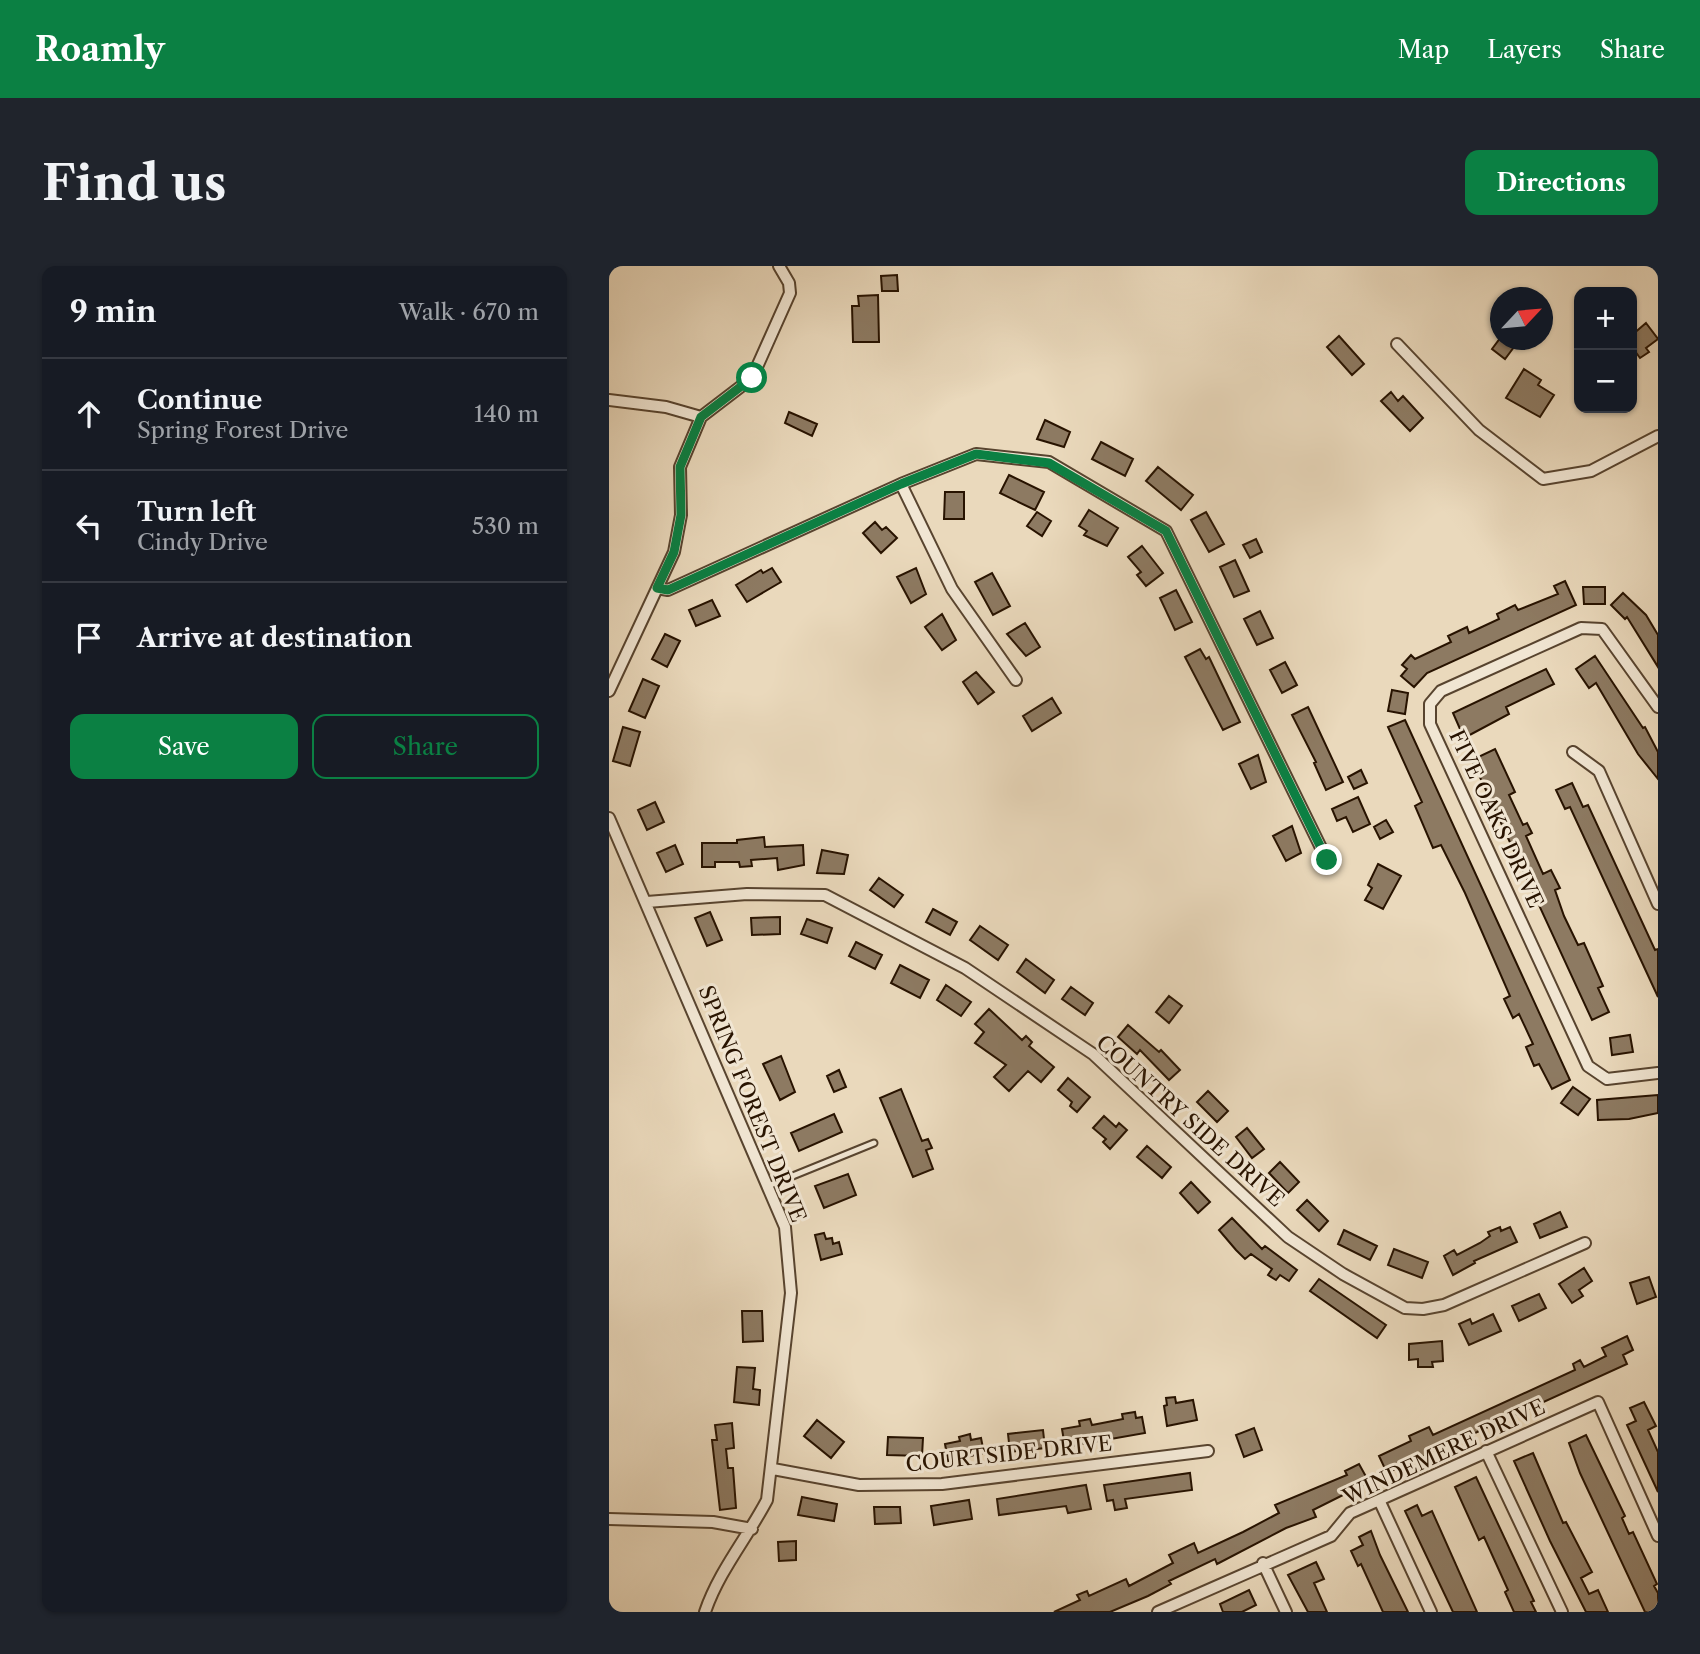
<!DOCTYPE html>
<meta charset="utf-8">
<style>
body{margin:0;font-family:"Libre Caslon Text",serif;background:#20242c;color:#f1f3f6}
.controls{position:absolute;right:21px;top:21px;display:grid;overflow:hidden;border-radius:14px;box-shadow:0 2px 5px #0004}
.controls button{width:63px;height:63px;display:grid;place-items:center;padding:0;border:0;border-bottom:2px solid #363941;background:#171b24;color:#f1f3f6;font:35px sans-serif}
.compass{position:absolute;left:881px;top:21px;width:63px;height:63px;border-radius:50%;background:#171b24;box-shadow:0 2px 5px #0004;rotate:64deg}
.stop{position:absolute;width:21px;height:21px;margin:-16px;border:5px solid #0b8043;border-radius:50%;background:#fff}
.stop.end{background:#0b8043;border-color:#fff;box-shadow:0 2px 7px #0008}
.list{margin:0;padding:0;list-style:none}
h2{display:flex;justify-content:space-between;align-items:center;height:91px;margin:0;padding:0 28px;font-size:30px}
h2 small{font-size:23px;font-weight:400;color:#9ea1a6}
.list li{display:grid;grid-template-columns:46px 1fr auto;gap:21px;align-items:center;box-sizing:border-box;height:112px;padding:0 28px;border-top:2px solid #363941}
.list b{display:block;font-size:26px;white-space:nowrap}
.list p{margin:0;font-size:23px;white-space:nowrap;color:#9ea1a6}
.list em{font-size:23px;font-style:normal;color:#9ea1a6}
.actions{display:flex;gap:14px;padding:21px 28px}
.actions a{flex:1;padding:16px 0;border:2px solid #0b8043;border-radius:14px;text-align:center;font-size:24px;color:#0b8043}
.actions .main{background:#0b8043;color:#fff}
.icon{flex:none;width:38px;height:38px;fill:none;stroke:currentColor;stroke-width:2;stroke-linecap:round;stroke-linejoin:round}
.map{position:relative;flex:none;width:1049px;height:1346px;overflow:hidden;border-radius:14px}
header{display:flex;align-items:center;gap:42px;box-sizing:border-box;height:98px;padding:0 35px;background:#0b8043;color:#fff}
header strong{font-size:33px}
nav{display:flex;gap:38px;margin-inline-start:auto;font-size:24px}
.intro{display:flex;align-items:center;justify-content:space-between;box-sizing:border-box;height:168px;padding:0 42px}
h1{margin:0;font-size:49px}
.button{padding:18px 32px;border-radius:14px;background:#0b8043;color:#fff;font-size:24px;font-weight:700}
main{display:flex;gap:42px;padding:0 42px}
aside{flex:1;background:#171b24;border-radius:14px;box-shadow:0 2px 5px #0004}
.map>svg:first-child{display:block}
.building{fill:#8d7a62;stroke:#281300;stroke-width:2}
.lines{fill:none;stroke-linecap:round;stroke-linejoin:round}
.service-casing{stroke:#58442f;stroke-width:9}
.minor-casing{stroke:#58442f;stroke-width:14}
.service{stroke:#f1e6d3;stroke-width:5}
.minor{stroke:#f1e6d3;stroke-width:10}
.route{stroke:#0b8043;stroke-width:9}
.labels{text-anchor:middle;stroke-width:6;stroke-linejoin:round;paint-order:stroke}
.street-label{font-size:21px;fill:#281300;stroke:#f1e6d3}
</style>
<header>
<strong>Roamly</strong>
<nav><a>Map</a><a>Layers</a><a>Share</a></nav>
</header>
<div class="intro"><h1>Find us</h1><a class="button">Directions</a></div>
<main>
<aside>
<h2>9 min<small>Walk · 670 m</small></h2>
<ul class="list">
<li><svg class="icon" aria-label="ahead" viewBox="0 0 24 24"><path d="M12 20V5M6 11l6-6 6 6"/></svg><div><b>Continue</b><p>Spring Forest Drive</p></div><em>140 m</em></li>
<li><svg class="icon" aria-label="left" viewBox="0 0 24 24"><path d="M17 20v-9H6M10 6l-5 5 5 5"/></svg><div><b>Turn left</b><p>Cindy Drive</p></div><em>530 m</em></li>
<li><svg class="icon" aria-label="arrive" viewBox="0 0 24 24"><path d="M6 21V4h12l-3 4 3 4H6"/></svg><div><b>Arrive at destination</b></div></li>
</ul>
<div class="actions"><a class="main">Save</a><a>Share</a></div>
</aside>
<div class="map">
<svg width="1049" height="1346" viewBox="0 0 1049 1346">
<rect width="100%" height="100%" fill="#ead9bc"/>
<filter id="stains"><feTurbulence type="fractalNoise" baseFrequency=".00286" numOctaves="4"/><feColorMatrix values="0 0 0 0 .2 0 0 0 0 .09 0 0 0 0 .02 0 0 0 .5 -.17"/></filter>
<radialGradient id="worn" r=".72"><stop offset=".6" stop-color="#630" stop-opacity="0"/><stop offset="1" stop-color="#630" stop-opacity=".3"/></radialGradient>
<path class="building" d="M288,9L289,25H273L272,10Z
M269,29L270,76H244L243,40H250L249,30Z
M1037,57L1049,73L1037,82L1040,86L1031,92L1023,81V69Z
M730,70L755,98L743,109L718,81Z
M892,71L905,81L896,93L883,83Z
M915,103L932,114L929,119L945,129L931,151L897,132Z
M782,126L789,135L794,130L814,152L801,165L772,135Z
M180,146L208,158L203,170L176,157Z
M436,154L461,166L455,181L428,173Z
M492,176L524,193L516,210L483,193Z
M549,201L584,229L572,244L537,215Z
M400,209L435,226L426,244L391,227Z
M336,226H355V253H335Z
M480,244L509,262L498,280L475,269L478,265L470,260Z
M428,246L442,255L433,270L418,260Z
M597,246L615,278L600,286L582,254Z
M266,256L273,264L277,261L288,272L272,287L254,267Z
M647,273L653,286L641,292L634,279Z
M533,280L554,307L537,320L528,309L532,306L519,291Z
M626,294L640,325L625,331L611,301Z
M163,302L172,316L138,336L127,319L152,304L154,307Z
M307,302L317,328L302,337L288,311Z
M383,307L401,340L384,349L366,316Z
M956,315L967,339L818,407L805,421L792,410L798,403L793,399L802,389L806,393L842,376L839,370L858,361L860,367L890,353L888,348L906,339L909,344L949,328L945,320Z
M974,321H996V338H975Z
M567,324L583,356L566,364L551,332Z
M1014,327L1037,349L1049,369V401L1018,351L1016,353L1002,339Z
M103,334L111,350L87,360L80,344Z
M651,345L664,372L648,379L635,353Z
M333,348L347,374L333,384L316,361Z
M416,357L431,381L417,390L398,368Z
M56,368L71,375L58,401L43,393Z
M591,383L597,393L600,391L631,456L614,464L576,391Z
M986,390L1034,462L1036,461L1049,486V513L1029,488L987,417L980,422L967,403Z
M676,396L688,419L673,427L661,404Z
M937,403L945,418L897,441L900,448L855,472L844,447Z
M367,406L385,426L369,438L354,416Z
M34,413L50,420L36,452L20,445Z
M783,424L799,427L796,448L779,445Z
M443,432L452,447L423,465L414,450Z
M699,441L734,516L717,524L705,497L707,496L683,449Z
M796,454L961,814L943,823L930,798L925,800L917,781L924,778L910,748L904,752L895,733L901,730L856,627L832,579L824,582L806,540L813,536L779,461Z
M14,461L31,466L21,500L4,495Z
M886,483L906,526L900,529L914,559L918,557L923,567L917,570L934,608L942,604L951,622L946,624L955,650L969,679L975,677L994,720L989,722L1000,746L983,754L863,494Z
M649,489L657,516L642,523L630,498Z
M752,504L758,517L745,523L739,511Z
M963,517L974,541L979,539L1046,684L1049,683V731L961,541L956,543L947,524Z
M749,531L761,558L744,566L737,551L728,555L723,543Z
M46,536L55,556L38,564L29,544Z
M777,554L784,566L771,573L765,561Z
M683,560L692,587L677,595L664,570Z
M155,571L156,581L194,579L195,599L169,604L168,592L142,594L143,600L131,601L130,596H106V601H93V577H128V574Z
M66,579L74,598L57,606L48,587Z
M213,584L239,589L235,608L208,607Z
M769,598L792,610L774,643L756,634L763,622L759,619Z
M270,612L294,629L285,641L261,624Z
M324,643L348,656L341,669L317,656Z
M101,646L113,674L98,680L86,652Z
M171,651V668L143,669L142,652Z
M198,653L223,662L218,677L192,668Z
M371,660L399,679L389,694L361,674Z
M247,676L273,689L266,703L240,690Z
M417,693L445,714L436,727L408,706Z
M291,699L320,714L311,732L282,717Z
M337,719L362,736L352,750L328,734Z
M462,721L484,737L476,749L453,733Z
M560,730L573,740L560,757L547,746Z
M380,743L413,774L417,770L423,776L420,780L445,801L432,816L419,805L400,825L385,811L397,799L366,777L375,766L366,758Z
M519,759L550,786L552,784L571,804L560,814L531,784L528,788L509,771Z
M1021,769L1024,786L1003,789L1001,772Z
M172,790L186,826L171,834L154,798Z
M230,804L237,821L225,826L218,810Z
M459,812L481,831L468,846L461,840L463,836L449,824Z
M964,821L981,833L969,849L952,837Z
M292,823L313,875L319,873L323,882L317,884L324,903L304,911L271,832Z
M599,825L619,845L608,856L588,836Z
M1049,829V847L1020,853L989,854L988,834Z
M225,848L233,866L190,885L182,867Z
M495,850L507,861L510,857L518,864L501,883L494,876L497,873L484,862Z
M638,862L655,883L643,892L627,871Z
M538,880L562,901L553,912L528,891Z
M671,896L690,916L679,927L660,907Z
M239,908L247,929L215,942L206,920Z
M582,916L601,936L589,947L571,927Z
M698,934L719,955L710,965L688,944Z
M951,946L958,961L931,972L925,958Z
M623,952L653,983L656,980L688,1004L680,1015L671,1009L667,1014L659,1009L663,1003L642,988L636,993L627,984L610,964Z
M891,961L892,965L901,961L908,976L865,995L866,997L844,1009L835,990L845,984L848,989L871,977L881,970L879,966Z
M735,964L768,980L761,994L729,978Z
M215,967L217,973L223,972L224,978L230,976L233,988L212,994L206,969Z
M785,983L819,996L813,1012L779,999Z
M975,1002L983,1015L970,1024L974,1030L963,1037L950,1018Z
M1040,1011L1047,1031L1028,1038L1021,1017Z
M710,1013L777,1059L768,1072L701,1025Z
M930,1028L937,1042L910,1055L903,1040Z
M133,1045H153L154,1075L134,1076Z
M884,1048L892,1065L860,1079L850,1058L861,1053L863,1058Z
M1018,1070L1024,1084L1014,1089L1018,1098L778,1207L770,1190L802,1175L800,1170L820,1161L824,1169L966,1104L964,1098L971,1094L975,1101L997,1090L993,1082Z
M833,1075L834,1095L823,1096L824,1101H809V1093L800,1094V1078Z
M128,1101L146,1102L144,1123L151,1124L150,1139L125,1136Z
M566,1131L567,1137L584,1134L588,1154L558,1160L555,1140L558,1139L557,1132Z
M1035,1136L1047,1160L1039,1164L1049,1186V1226L1018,1159L1027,1155L1021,1142Z
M526,1146L527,1152L533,1151L536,1167L456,1181L453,1163L471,1160L470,1155L481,1153L483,1159L514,1153L513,1148Z
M208,1154L235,1176L222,1192L195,1170Z
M123,1157L125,1182L117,1183L119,1202H124L127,1242L111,1244L103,1174H108L106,1159Z
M645,1162L653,1184L635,1191L627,1169Z
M434,1164L436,1182L401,1186L399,1168Z
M361,1168L362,1174L372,1172L375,1187L339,1195L336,1178L351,1175L350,1171Z
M977,1169L1016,1250L1013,1252L1020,1268L1024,1266L1048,1318L1045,1320L1049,1327V1346H1036L971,1207L960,1177Z
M279,1171L314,1172L313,1190L278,1189Z
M924,1187L954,1257L957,1256L983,1306L972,1312L980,1328L989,1324L999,1346H977L941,1275L905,1195Z
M750,1198L760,1216L704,1244L707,1251L677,1262L608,1298L606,1293L560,1315L562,1318L539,1330L501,1346H445L471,1334L468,1329L478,1325L480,1330L517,1313L520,1320L564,1297L560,1289L585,1277L589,1287L634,1266L670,1247L666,1239L738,1209L736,1205Z
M581,1207L583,1224L516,1233L518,1242L506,1244L504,1234L498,1235L495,1219Z
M867,1211L925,1335L922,1336L927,1346H905L896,1326L899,1324L875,1271L870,1274L846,1221Z
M477,1219L482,1243L459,1247L457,1240L390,1249L388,1233Z
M193,1231L228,1238L225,1255L189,1249Z
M360,1234L363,1253L325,1259L322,1240Z
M808,1239L813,1250L823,1245L868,1346H844L796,1245Z
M265,1241H291L292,1257L266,1258Z
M762,1265L771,1289L799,1346H774L752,1298L749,1300L742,1285L754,1279L750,1271Z
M187,1275V1294L170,1295L169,1276Z
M707,1296L715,1313L705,1317L718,1346H699L679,1309Z
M640,1324L647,1339L633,1346H614L611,1338Z"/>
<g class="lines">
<defs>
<path id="service" d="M159,920L265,877"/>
<path id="minor" d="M788,78L870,164L934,213L982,205L1049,170
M0,134L57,141L92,151
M292,218L343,323L407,414
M48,322L59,324L292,218L367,188L440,196L557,265L718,594
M0,425L65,286L72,249L71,201L92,151L143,112L181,27L180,17L170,0
M1049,441L993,363L972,362L832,425L821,438V458L979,800L998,813L1049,807
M964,486L990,505L1049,638
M0,552L176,961L182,1027L158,1234C138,1272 110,1305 96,1346
M38,636L138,628L216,629L356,702L484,788L679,971L734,1008L796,1042L814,1043L835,1039L976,977
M877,1185L953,1346
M164,1203L250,1219L333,1218L599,1185
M771,1236L822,1346
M0,1253L104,1256L143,1263
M654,1297L677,1346
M549,1346L722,1270L741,1247L989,1136L1049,1270"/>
</defs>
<use href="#service" class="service-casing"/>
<use href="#minor" class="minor-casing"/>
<use href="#service" class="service"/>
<use href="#minor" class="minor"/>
</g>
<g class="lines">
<path class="route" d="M143,112L92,151L71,201L72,249L65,286L48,322L59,324L292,218L367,188L440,197L557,265L718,594"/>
</g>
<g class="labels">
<g class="street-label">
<text transform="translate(887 553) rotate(65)" y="7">FIVE OAKS DRIVE</text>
<text transform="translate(143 838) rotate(68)" y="7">SPRING FOREST DRIVE</text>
<text transform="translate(581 855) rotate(42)" y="7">COUNTRY SIDE DRIVE</text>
<text transform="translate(835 1186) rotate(-25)" y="7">WINDEMERE DRIVE</text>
<text transform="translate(400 1188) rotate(-6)" y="7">COURTSIDE DRIVE</text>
</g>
</g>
<rect width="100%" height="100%" filter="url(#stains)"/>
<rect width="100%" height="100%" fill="url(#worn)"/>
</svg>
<div class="controls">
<button>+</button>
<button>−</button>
</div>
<svg class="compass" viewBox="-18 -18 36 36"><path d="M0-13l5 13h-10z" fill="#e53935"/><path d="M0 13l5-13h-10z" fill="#9ea1a6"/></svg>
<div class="stop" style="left:143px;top:112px"></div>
<div class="stop end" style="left:718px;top:594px"></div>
</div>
</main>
